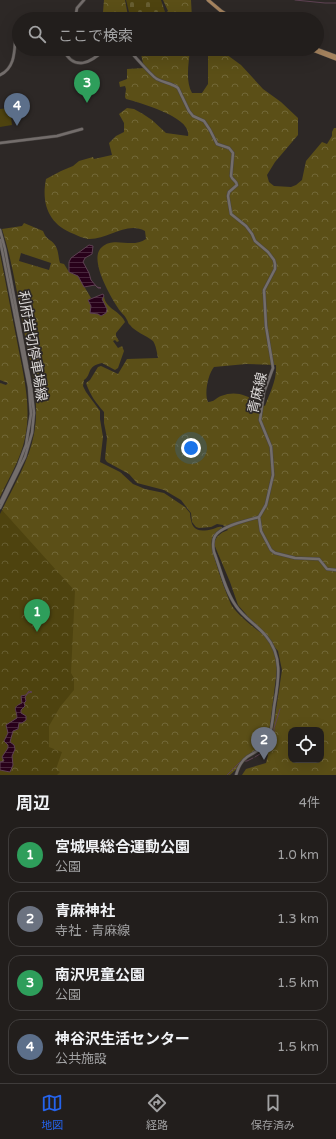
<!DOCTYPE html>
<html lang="ja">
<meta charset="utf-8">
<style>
body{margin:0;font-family:"Varela Round","Noto Sans JP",sans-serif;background:#2e2b29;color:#f1f3f6}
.controls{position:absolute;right:12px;bottom:12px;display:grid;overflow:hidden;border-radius:8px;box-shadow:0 4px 16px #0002}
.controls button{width:36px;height:36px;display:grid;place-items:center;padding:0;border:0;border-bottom:1px solid #3f3c3b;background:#221e1c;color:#f1f3f6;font:20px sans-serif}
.you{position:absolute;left:191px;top:448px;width:14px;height:14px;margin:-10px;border:3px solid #fff;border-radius:50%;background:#1a73e8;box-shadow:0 0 0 6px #1a73e833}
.badge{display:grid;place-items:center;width:26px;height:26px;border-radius:50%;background:#2563eb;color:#fff;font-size:13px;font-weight:700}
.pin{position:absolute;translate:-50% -33px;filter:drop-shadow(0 1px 2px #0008)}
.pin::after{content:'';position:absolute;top:21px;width:14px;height:12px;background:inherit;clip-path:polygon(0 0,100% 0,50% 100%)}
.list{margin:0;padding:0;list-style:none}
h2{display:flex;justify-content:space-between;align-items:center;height:52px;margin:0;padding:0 16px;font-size:17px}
h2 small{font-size:13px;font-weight:400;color:#a2a2a3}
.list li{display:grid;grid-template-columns:26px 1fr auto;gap:12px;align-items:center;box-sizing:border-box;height:56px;margin:0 8px 8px;padding:0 8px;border:1px solid #3f3c3b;border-radius:12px}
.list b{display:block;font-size:15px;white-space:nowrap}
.list p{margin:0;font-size:13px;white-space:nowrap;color:#a2a2a3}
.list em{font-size:13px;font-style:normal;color:#a2a2a3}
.icon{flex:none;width:22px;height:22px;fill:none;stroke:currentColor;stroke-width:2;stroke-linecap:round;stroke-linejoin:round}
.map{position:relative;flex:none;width:336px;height:775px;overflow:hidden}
.search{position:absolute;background:#221e1c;box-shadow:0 4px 16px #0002;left:12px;right:12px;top:12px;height:44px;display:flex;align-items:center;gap:10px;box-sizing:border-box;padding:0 14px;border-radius:22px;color:#a2a2a3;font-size:15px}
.sheet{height:308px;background:#221e1c}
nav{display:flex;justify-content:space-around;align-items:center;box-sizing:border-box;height:56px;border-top:1px solid #3f3c3b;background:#221e1c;font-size:11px;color:#a2a2a3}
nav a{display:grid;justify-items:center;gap:2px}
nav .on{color:#2563eb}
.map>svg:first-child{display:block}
.grass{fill:#4e430f}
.forest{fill:url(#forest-crowns);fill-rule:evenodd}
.cemetery{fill:url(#cemetery-stones)}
.park{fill:url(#park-crowns)}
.water{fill:url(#water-rules);stroke:#5e4253}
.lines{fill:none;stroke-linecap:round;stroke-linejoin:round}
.stream{stroke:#5e4253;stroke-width:1}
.secondary-casing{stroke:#494543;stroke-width:3.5}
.primary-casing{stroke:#494543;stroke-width:4}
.secondary{stroke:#736d6b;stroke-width:2.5}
.primary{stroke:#a5835e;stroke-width:3}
.labels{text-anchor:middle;stroke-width:3.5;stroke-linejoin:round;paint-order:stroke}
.street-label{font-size:14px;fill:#dcd9d8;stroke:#2d2826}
</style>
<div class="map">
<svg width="336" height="775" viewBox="0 0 336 775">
<defs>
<pattern id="forest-crowns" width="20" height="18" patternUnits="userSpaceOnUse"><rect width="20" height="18" fill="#5b4f17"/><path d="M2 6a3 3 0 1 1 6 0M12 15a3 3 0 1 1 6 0" fill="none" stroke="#726838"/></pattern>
<pattern id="cemetery-stones" width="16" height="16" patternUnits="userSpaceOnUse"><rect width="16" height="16" fill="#4e430f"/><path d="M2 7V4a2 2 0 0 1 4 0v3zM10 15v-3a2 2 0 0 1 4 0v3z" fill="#675e31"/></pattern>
<pattern id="park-crowns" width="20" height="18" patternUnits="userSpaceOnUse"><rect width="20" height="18" fill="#4e430f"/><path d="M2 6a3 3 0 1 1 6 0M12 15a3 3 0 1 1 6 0" fill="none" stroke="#675e31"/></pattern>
<pattern id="water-rules" width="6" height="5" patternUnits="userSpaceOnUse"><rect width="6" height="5" fill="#28011a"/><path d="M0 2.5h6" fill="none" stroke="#47253b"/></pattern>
</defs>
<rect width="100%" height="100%" fill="#2d2826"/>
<path class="grass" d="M10,108L12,125L0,127V109Z"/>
<path class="forest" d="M104,0H125L128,16L137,19H107L103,12Z
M163,0H191L192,19H157L168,11Z
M146,49H190C189,62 185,81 192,93H202L208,84V51L210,49H219L241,65L263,89L281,102L298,118V135L275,162L267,175L269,182L274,186L291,187L296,185L302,180L306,161L322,142L327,144L332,136V132L334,128H336V775H242L246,769L266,763L268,755L263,750L270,743L272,736L282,670L278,651L267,638L272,646L275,655L277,669L269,733L263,744L230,775H8L0,697L9,521L2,510C14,485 29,461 34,434C41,398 29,360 23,325C17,293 12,260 2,229L22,226L24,223L43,231C47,241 50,238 55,245C59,251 58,257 60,263L64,264L69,272L78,276L91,298L88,300L91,306L90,313L98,314L101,316L104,314L102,299L104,296C105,309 121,311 125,322L116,333V336L119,341L117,342L115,340L113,341L118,348L122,346L124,351L118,368L115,370L102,363C86,366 92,375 84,380L83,386L86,392L100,411V419L103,437L100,462L120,472L133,484L145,489L164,493L185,507L190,513C191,530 197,533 213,529C217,528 218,526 222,527V528C219,531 213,534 212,539C209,548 227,596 232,606C240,617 253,627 264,635L238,605L230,582L214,544C216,536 220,533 228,530L223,525L217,524L211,527L199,528L196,527L192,522L191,513L181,500L164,490L137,483L129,474L107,462L105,459L107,438L104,423V412C96,403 90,395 86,383L90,380L98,367L101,366L118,374L127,359L158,358C157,353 156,345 153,341C146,335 135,332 130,325C128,324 128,321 127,320C125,315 120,312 118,308C110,296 88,258 102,247C114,236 132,249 146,239L145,231C126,221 108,240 88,239C83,238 78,236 74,234C49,225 41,204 46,179L61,171L73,166L79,161L93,157L94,159L112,155L109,143L116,136L124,132V123L119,114L127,108L134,109L143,114L152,120L166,133L188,136C192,117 140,103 126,99L125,97L126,89L125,86L120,87L119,82L127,79V69L144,68L141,54ZM21,253L51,263L49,270L19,261ZM246,364L276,365C277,380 270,392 265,406C250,398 239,389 221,396C216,398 214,402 208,402C204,394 208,374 214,367ZM291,730H321V760H291Z
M0,254C6,283 11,312 17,341C23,373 32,406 25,438C21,458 9,478 0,497V383L6,385L8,383L0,380Z"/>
<path class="cemetery" d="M126,0H161L165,12C151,19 146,21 130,16Z"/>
<path class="park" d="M2,510L75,591L71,673L74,678V690L60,707L49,726V747L62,752L56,769L60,772L57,775H0V514Z"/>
<path class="water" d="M89,245L93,246L92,254L85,258L83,262L89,273L91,280L97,287L101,288H98L95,285L84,287L78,276L69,272V262L71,258Z
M103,294L104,296L102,299L107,309L106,313L101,316L98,314L90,313L91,306L88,300Z
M29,691L32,692L28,693L25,697L26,701L24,703L25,706L21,710V713L26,716V720L22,723H19L18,729L13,731L10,742L14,745L15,749L12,756L13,765L10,772L0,770V762L4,761L2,757L8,748V745L4,741L8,733L6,725L17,718C17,709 11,708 22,703L21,696L26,695Z"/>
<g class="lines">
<path class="stream" d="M295,0L325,3H336
M255,757L263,752L272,745L274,739V728L280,709
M245,761H247L253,758
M227,775L240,762"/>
<defs>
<path id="secondary" d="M75,19L77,8L84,0
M63,49C74,72 91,63 105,49
M129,49C130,52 154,78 157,79C164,83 172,83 178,88L189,111L193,116L204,121L210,130L217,144L229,148L233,153L231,176C232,180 237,181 237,185L229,192L228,196L231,214L246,226L252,234L255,241L268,252L274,260L275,264V269L264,290L266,326L273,368L264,392L260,420L271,447L273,475L266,505L259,517C248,520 221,526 215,536C212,541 213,547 214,552C221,570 225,591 236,606C244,618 257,625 266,636C284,657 278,683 274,707C273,717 272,728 269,737C266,748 256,751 247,757C241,761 238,768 236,775
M0,75C17,67 14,47 16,32
M0,143L57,136L82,129
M0,230L5,249L31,387L34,413L32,433L25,457L0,508
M0,240L29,387L31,414L26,445L18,466L0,503
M259,517L261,531L271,550L275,553L295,558L319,559L327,569L336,570"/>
<path id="primary" d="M208,0L221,11L234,19
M310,49L336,59
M316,49L335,56"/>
</defs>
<use href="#secondary" class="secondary-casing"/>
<use href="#primary" class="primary-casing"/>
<use href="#secondary" class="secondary"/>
<use href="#primary" class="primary"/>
</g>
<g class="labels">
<g class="street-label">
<text transform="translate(33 346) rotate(80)" y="5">利府岩切停車場線</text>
<text transform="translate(257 393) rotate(-77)" y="5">青麻線</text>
</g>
</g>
</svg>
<div class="controls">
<button><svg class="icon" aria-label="locate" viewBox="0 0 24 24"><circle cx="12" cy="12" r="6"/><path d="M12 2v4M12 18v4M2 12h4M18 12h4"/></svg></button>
</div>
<div class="you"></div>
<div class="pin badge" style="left:37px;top:632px;background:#2e9e5b">1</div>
<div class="pin badge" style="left:264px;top:760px;background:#6b7280">2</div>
<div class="pin badge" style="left:87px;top:103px;background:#2e9e5b">3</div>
<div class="pin badge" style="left:17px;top:126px;background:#5c6f8a">4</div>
<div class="search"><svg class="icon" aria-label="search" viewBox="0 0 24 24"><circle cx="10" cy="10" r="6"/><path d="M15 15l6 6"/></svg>ここで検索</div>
</div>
<section class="sheet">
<h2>周辺<small>4件</small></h2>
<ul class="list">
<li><span class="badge" style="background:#2e9e5b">1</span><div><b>宮城県総合運動公園</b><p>公園</p></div><em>1.0 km</em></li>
<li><span class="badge" style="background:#6b7280">2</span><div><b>青麻神社</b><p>寺社 · 青麻線</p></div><em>1.3 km</em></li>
<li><span class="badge" style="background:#2e9e5b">3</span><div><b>南沢児童公園</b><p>公園</p></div><em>1.5 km</em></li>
<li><span class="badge" style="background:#5c6f8a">4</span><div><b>神谷沢生活センター</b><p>公共施設</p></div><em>1.5 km</em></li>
</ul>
</section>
<nav>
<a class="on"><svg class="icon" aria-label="map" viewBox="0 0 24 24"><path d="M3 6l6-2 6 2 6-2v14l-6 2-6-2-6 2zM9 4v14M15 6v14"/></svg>地図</a>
<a><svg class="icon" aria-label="directions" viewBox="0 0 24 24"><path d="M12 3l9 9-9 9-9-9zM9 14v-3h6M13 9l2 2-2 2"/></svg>経路</a>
<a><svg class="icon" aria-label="saved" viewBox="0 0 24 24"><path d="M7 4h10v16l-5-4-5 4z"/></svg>保存済み</a>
</nav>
